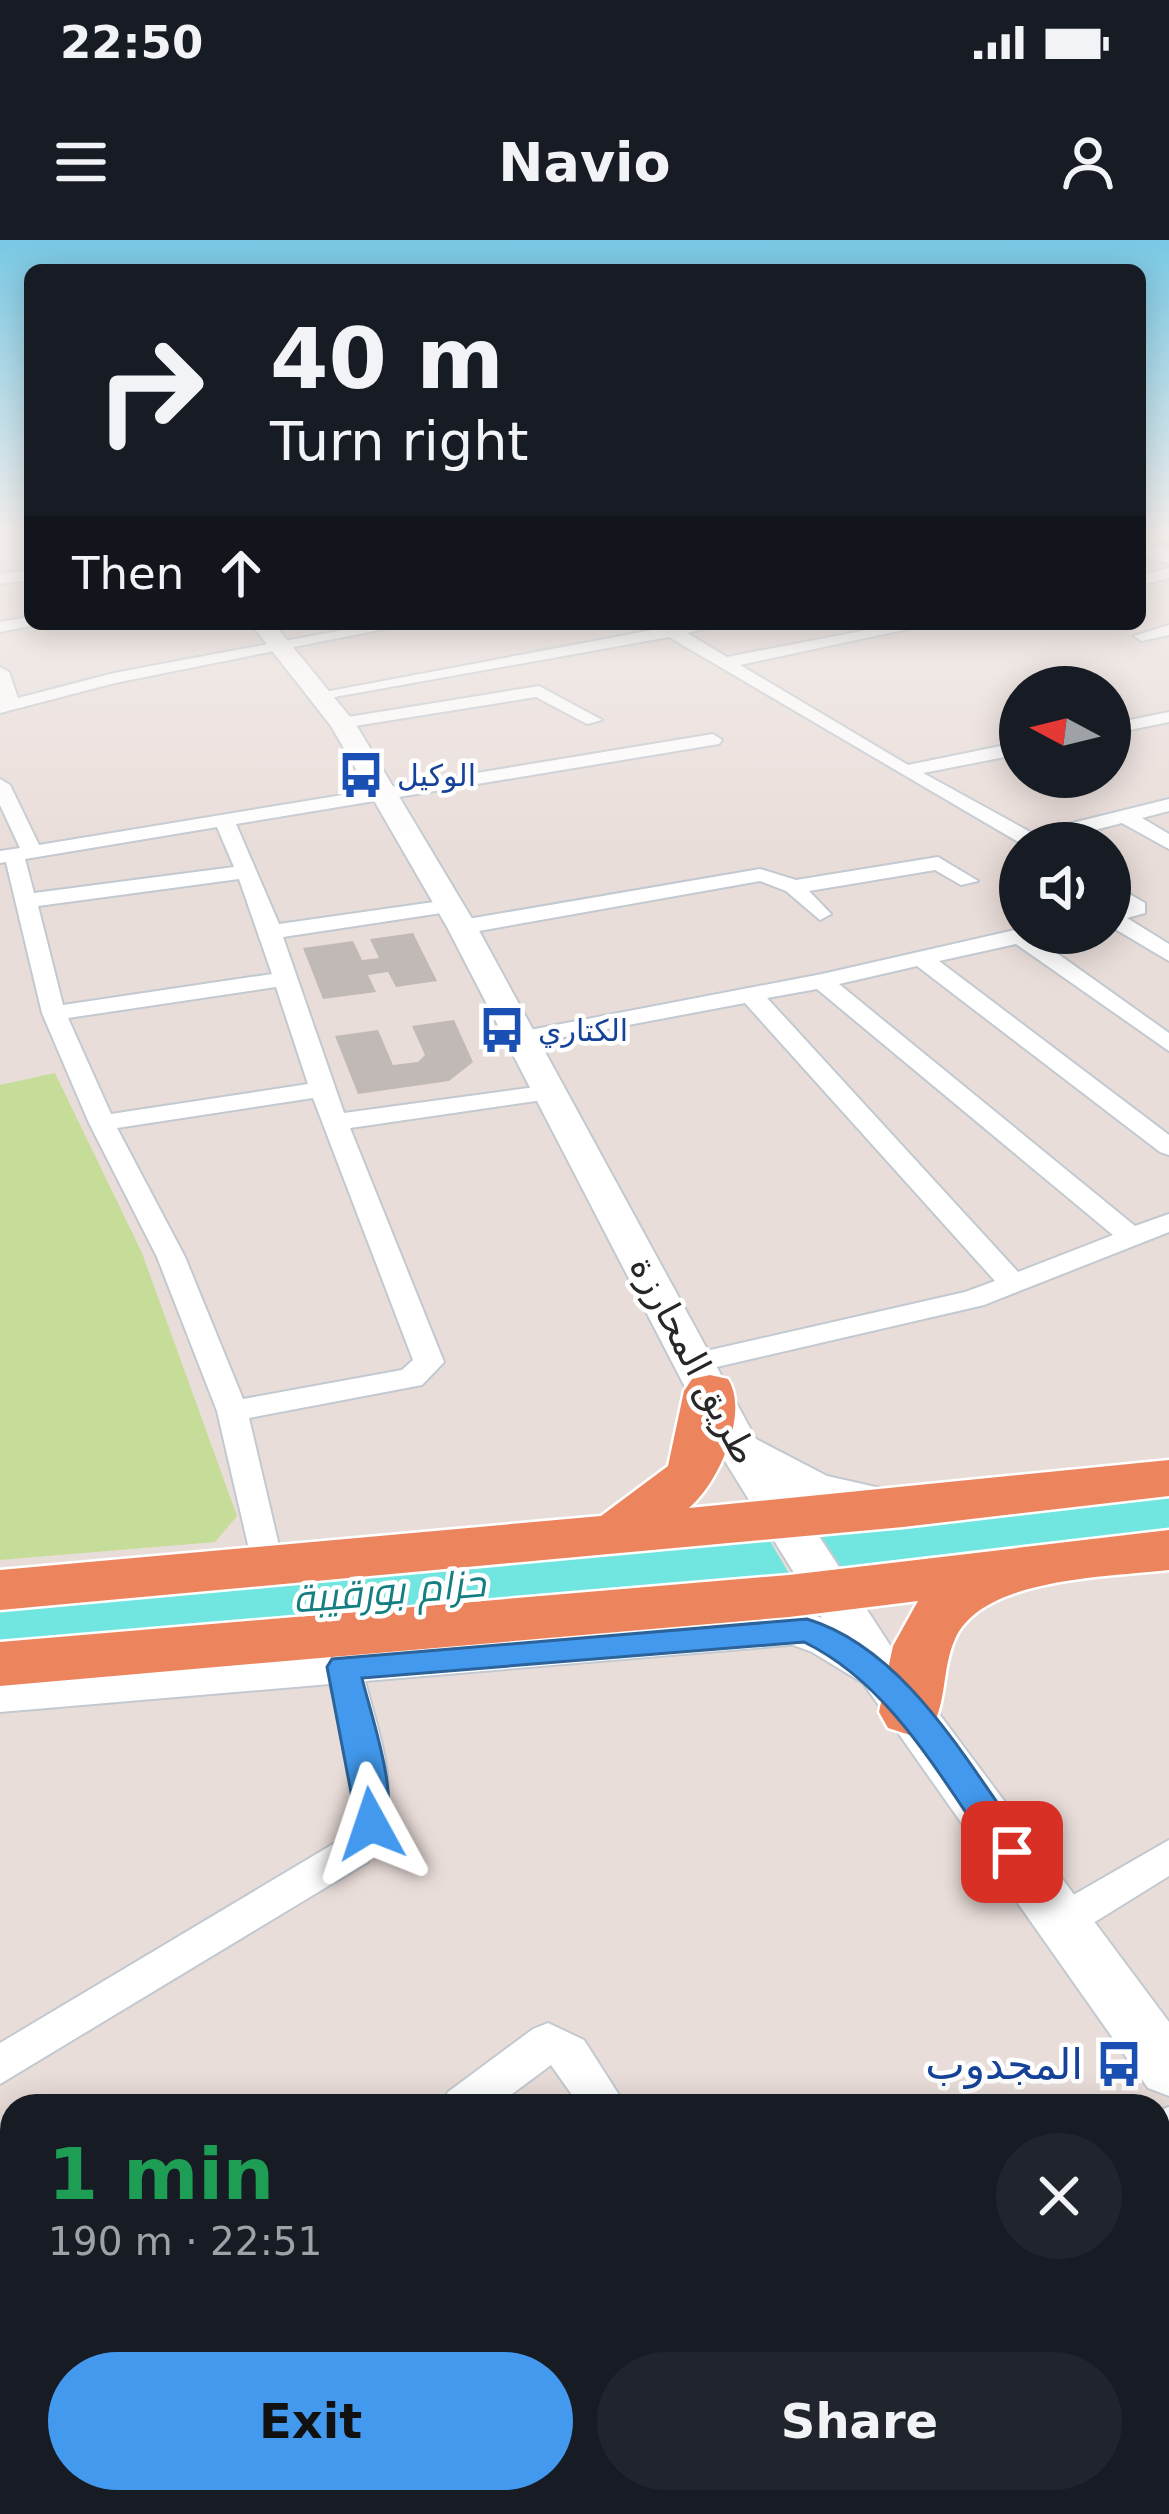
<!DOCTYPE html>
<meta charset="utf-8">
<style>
body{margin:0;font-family:"DejaVu Sans",Cairo,sans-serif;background:#20242c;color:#f1f3f6;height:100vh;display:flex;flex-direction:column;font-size:45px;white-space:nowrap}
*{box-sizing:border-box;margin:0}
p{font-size:39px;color:#9ea1a6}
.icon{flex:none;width:66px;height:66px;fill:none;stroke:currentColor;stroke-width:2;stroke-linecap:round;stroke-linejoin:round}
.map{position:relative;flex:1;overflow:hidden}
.side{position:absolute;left:0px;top:1854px;width:1170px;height:420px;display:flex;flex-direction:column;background:#171b24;border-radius:36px 36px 0 0;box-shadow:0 6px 30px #0003}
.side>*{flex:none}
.banner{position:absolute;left:24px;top:24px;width:1122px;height:366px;border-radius:18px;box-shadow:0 6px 30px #0003;background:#171b24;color:#f1f3f6;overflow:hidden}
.needle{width:78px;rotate:277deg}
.fabs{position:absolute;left:999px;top:426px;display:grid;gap:24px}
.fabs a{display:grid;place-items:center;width:132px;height:132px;border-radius:50%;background:#171b24;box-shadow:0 6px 30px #0003;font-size:60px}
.pin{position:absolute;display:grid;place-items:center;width:102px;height:102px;color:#fff;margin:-51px;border-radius:24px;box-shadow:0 6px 18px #0006}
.me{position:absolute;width:132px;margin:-66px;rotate:355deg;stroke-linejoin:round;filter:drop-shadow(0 0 9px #0008)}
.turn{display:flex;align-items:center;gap:42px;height:252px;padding:0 48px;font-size:54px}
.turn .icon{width:156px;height:156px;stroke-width:2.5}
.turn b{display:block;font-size:84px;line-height:102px}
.then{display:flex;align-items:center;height:114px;padding:0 48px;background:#0003;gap:24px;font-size:45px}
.round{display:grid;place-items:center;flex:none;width:126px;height:126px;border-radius:63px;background:#20242c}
.summary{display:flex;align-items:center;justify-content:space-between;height:204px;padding:0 48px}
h1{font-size:72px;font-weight:700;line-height:90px;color:#1e9e55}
.cta{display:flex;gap:24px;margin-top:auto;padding:24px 48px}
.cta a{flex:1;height:138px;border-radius:72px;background:#4299ed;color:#111;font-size:48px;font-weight:700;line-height:138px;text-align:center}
.cta a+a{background:#20242c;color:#f1f3f6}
.status{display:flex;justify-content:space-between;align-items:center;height:84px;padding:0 60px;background:#171b24;direction:ltr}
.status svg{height:33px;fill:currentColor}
header{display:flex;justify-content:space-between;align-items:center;height:156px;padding:0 48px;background:#171b24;font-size:54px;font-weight:700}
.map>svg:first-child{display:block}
.green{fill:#c5dd98}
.water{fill:#71e5df}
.building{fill:#c1b9b5}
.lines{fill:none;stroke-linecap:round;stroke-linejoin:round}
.minor-casing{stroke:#c2c9d0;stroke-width:4}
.tertiary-casing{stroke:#c2c9d0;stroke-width:5}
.secondary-casing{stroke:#c2c9d0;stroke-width:4}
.primary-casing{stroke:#fff;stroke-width:4}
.trunk-casing{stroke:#fff;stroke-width:5}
.minor{fill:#fff;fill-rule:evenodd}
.tertiary{fill:#fff;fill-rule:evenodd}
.secondary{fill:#fff;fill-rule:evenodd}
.primary{fill:#e69c61;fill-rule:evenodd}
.trunk{fill:#ec845e;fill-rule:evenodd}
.route{fill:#4299ed;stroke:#2b639a;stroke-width:3}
.labels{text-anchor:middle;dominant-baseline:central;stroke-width:9;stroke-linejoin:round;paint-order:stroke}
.far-transit-label{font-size:30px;fill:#164399;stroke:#fff;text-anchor:start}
.street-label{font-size:36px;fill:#272727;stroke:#fff}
.water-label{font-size:39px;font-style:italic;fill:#157e81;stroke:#fff}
.near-transit-label{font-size:42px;fill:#164399;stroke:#fff;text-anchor:end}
</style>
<div class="status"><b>22:50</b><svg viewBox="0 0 49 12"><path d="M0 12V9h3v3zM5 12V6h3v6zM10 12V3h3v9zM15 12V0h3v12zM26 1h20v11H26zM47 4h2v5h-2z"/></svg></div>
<header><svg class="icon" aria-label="menu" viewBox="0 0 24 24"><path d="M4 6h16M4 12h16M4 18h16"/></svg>Navio<svg class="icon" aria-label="person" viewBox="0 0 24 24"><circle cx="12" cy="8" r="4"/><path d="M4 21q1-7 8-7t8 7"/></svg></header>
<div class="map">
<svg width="1169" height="2274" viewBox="0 0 1169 2274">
<rect width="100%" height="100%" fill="#e9ddd9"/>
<polygon class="green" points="55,833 142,1013 237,1276 215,1302 0,1320 0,845"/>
<g class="water">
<polygon points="1169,1250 1169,1298 846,1334 821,1296"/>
<polygon points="767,1296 791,1337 0,1412 0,1361"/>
</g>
<g class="building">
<polygon points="413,693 437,741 396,747 388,732 368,735 376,752 323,759 303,708 353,701 362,720 379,718 370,699"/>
<polygon points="454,780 473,822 449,841 358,854 335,796 378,790 393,825 418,822 425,815 412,786"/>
</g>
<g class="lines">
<defs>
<g id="minor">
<polygon points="0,296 17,296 0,301"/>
<polygon points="1169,328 1169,338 1140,345 1140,335"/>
<polygon points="30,330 30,340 0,344 0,334"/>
<polygon points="30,377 30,384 36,385 0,392 0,382"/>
<polygon points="375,384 409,384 115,443 0,473 0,427 9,432 18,458 114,433"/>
<polygon points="662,384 720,384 687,393 727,417 898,384 931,384 740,425 908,525 1020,502 1020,514 923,533 1032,593 1169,559 1169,571 1142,578 1169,594 1169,609 1122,583 1044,603 1020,603 669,397 318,460 309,455 658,389"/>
<polygon points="1169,385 1169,395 1142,401 1134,396"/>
<polygon points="539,446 602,480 587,484 536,457 342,488 333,483 342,478"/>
<polygon points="1169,472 1169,482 1110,494 1110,484"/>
<path d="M713,494L722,500L719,504L236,584L279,684L448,660L459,666L448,672L283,697L344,873L550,845L562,852L550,859L350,888L444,1122L422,1145L249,1178L284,1327L279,1335H255L217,1171L157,1017L89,883L42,773L6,622L0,623V611L20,608L0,565V539L10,545L39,605ZM217,587L234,627L34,653L25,619ZM239,639L272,734L63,765L38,666ZM276,747L308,844L111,874L68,778ZM313,858L413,1120L402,1130L243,1159L185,1017L117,888Z"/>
<polygon points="938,617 978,641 961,645 935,630 809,651 831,674 820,680 786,651 760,641 462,694 451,687 462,680 760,629 796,640"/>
<polygon points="1110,643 1145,663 1145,673 1127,678 1169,704 1169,721 1110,686 1110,669 1120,666 1110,659"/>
<path d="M1019,689L1045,693L1037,699L1169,793V811L1016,704L939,721L1169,895V915L1160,912L917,726L839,744L1135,986L1169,974V992L984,1065L695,1132L684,1130L680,1123L684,1116L965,1052L995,1041L745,763L522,805L510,798L514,793L822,734ZM817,749L1113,995L1018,1032L767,758Z"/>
<path d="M801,1378L813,1382L818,1391L813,1400L801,1404L365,1441C383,1510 404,1555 368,1622L0,1844V1803L340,1600C367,1553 343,1492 330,1444L0,1472V1446Z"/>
<polygon points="1169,1600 1169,1636 1077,1693 1063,1698 1049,1693 1043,1681 1049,1669"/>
<polygon points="548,1783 584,1800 626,1866 580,1866 551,1825 496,1866 441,1866 448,1852 533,1789"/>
<polygon points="1169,1867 1169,1909 1158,1913 1158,1871"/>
</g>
<polygon id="tertiary" points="1140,302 1169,311 1169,324 1140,314"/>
<polygon id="secondary" points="251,384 274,384 355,483 477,687 756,1199 827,1236 907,1254 914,1265 907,1276 891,1280 792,1255 905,1428 1169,1782 1169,1856 1148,1848 863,1443 812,1412 707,1373 700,1361 707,1349 724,1344 822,1378 715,1205 447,687 331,486"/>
<polygon id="primary" points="1140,296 1169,296 1169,308"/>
<g id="trunk">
<path d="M710,1135L728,1139C750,1173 718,1244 689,1268L1169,1220V1256L903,1287L0,1370V1330L601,1276L668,1226L684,1151L692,1139Z"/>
<path d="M1169,1290V1330C1111,1337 982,1337 955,1399C942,1428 947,1460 932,1488L910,1495L888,1488L879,1472L893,1406L918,1361L789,1377L0,1446V1402L789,1335Z"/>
</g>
</defs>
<use href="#minor" class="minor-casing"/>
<use href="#tertiary" class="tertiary-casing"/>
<use href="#secondary" class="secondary-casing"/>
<use href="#primary" class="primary-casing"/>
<use href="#trunk" class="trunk-casing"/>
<use href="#minor" class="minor"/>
<use href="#tertiary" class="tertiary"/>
<use href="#secondary" class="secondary"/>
<use href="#primary" class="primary"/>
<use href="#trunk" class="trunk"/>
</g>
<linearGradient id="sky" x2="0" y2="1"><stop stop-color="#78c8e4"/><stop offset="0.48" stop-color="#f5f0ee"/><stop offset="1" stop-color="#f5f0ee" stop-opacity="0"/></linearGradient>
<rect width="1169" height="614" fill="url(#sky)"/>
<path class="route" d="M807,1379C906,1409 966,1522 1025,1602L1030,1612L1025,1622L1012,1626L1000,1622C943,1543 893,1445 804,1402L362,1438C371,1476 401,1559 383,1594L371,1598L359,1594L327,1427L332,1419Z"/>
<defs>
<symbol id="bus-bare" viewBox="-9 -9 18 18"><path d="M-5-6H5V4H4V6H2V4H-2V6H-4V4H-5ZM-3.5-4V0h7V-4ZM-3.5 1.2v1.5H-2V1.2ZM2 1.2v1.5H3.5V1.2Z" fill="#1a4fb4" stroke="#fff" stroke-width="2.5" paint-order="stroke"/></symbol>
</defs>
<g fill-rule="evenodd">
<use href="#bus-bare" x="328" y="502" width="66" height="66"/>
<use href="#bus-bare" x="469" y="757" width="66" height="66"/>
<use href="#bus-bare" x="1086" y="1791" width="66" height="66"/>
</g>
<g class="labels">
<g class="far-transit-label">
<text x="397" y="535">الوكيل</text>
<text x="538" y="790">الكتاري</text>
</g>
<g class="street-label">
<text transform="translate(694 1120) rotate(62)">طريق المحارزة</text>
</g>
<g class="water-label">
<text transform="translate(389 1351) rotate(-5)">حزام بورقيبة</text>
</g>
<g class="near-transit-label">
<text x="1083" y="1824">المجدوب</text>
</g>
</g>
</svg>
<div class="fabs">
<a><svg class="needle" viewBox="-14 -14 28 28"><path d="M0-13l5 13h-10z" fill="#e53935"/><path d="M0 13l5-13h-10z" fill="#9ea1a6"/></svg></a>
<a><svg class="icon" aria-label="sound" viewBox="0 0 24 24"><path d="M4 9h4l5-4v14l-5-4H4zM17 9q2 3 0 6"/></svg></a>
</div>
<div class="pin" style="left:1012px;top:1612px;background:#d93025"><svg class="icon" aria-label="arrive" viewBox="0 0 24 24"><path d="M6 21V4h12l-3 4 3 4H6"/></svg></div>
<svg class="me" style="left:371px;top:1584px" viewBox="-20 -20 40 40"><path d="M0-17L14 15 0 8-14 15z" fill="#4299ed" stroke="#fff" stroke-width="4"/></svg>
<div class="banner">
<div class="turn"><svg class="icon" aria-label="right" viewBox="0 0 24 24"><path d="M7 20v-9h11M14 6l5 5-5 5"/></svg><div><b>40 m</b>Turn right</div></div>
<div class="then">Then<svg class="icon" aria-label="ahead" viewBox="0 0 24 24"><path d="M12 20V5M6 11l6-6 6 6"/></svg></div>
</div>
<section class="side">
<div class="summary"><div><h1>1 min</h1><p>190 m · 22:51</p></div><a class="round"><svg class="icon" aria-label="close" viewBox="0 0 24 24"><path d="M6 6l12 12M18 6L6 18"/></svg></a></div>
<div class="cta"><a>Exit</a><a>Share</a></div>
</section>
</div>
